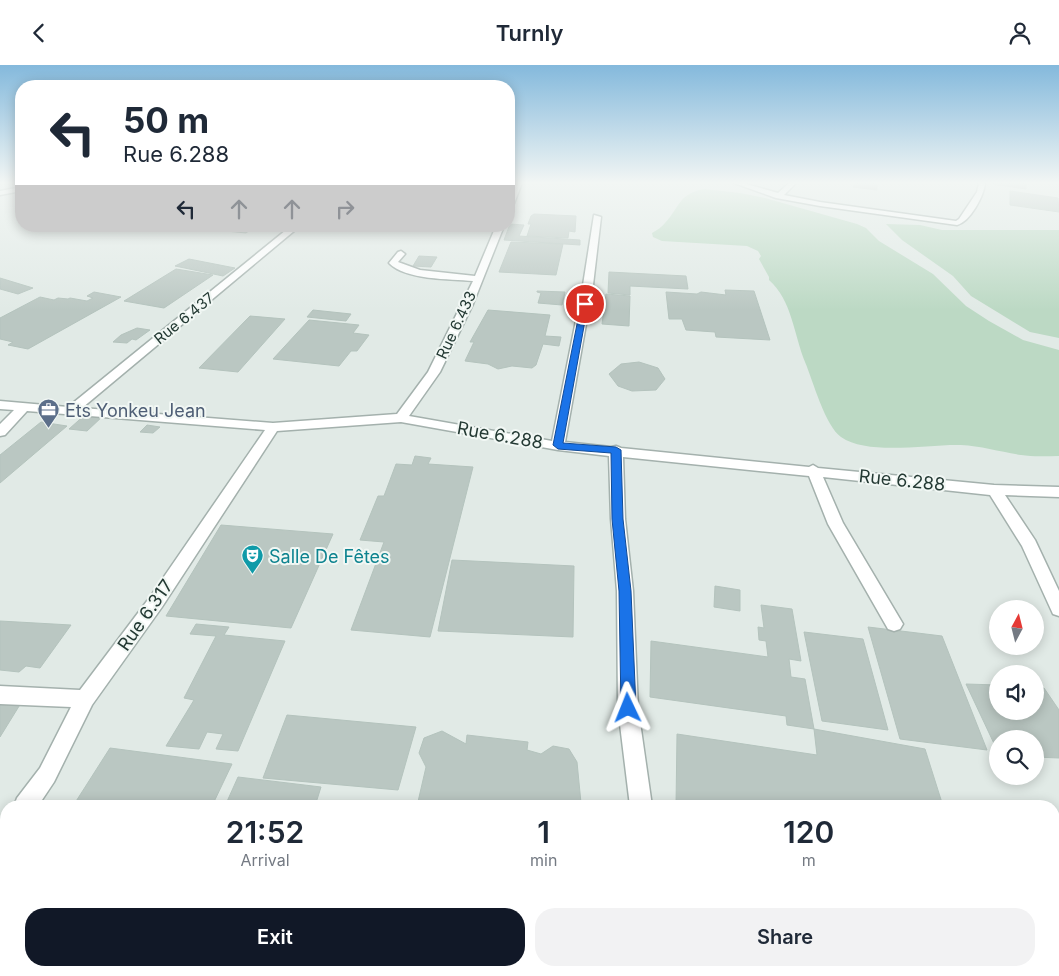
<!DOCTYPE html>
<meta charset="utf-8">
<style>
body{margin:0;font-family:Inter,sans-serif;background:#f2f2f3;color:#1f2937;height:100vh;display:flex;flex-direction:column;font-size:19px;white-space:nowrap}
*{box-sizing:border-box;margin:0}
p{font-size:16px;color:#747a83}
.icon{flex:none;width:28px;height:28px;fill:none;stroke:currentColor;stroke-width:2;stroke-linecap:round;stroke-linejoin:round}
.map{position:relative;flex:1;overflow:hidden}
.drawer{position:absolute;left:0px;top:735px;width:1060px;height:176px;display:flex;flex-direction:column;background:#fff;border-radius:20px 20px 0 0;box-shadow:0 2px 12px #0003}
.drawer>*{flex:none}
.guide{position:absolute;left:15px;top:15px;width:500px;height:152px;border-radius:20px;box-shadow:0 2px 12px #0003;background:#fff;color:#1f2937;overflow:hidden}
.needle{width:32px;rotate:7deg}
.fabs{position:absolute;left:989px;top:535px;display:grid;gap:10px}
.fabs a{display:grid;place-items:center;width:55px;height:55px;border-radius:50%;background:#fff;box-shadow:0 2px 12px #0003;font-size:25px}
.pin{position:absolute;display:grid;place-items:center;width:42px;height:42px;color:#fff;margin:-21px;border:2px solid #fff;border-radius:50%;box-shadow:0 1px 5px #0007}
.me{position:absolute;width:55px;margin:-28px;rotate:358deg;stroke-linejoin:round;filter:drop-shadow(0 0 4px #0008)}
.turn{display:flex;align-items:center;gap:18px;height:105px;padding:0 25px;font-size:22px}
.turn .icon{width:65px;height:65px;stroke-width:2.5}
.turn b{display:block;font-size:35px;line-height:42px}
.lanes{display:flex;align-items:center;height:48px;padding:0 25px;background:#0003;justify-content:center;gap:25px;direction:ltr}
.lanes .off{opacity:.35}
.eta{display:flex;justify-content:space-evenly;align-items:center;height:85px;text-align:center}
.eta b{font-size:30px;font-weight:600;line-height:35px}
.cta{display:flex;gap:10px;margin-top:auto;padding:10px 25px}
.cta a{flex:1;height:58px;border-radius:20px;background:#111827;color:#fff;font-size:20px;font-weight:600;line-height:58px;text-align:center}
.cta a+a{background:#f2f2f3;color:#1f2937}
header{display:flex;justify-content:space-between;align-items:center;height:65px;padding:0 25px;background:#fff;font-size:22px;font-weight:600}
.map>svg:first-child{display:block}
.green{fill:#bcd9c4}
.building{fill:#bac7c2;stroke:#b4c3bd}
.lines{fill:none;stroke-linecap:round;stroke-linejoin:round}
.minor-casing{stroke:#a4b1ad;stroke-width:3}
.minor{fill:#fff;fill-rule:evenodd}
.route{fill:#1a73e8;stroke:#114b97}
.labels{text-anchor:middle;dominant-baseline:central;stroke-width:4;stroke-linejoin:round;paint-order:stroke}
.far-street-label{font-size:15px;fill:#233933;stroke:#f1f7f4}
.service-label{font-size:18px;fill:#4e5e75;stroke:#f1f7f4;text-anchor:start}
.street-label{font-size:18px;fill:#233933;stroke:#f1f7f4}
.culture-label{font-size:18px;fill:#0d838f;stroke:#f1f7f4;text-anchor:start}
</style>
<header><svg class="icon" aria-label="back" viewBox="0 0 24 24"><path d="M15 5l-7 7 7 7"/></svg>Turnly<svg class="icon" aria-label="person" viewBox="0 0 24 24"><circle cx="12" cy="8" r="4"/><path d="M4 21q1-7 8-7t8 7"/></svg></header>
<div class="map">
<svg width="1059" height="911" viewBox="0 0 1059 911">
<rect width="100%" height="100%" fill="#e1eae6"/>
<g class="green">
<path d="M704,124L740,128L765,133L857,159L866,163L879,176L933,209L966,241L989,256L1023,275L1059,285V391C1047,391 1033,392 1021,390C1001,387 981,381 961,380C928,379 868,391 841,372C825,361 813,316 805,297C794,270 792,235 769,215V212L759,194L761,191L758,186L747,181L662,176L653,172L652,168C657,165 662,162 665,158C680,142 678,129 704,124Z"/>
<polygon points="886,159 920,160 942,165 1059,165 1059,273 1030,267 971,231 953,211 902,175"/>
</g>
<g class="building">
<polygon points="854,118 877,118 877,125 853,122"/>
<polygon points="993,118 1026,118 1026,124 993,119"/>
<polygon points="1010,126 1058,133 1059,147 1010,140"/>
<polygon points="534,149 576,151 575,167 569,166 568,173 527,171 531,159 528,159 531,151"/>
<polygon points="510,159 524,160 519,171 580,175 580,180 504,175"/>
<polygon points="233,161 238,161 253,163 246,168 226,166"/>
<polygon points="361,161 391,161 387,166"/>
<polygon points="511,177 563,179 556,210 499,207"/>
<polygon points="419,191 437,192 431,202 413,201"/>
<polygon points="189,194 235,203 223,211 175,201"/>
<polygon points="176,204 213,210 164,243 124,236"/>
<polygon points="609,207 686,211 688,224 630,221 630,230 608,228"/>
<polygon points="0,213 33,223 18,229 0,224"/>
<polygon points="725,225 754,226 770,275 716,272 715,267 686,265 682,254 669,254 666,227 697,229 701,227 726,230"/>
<polygon points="537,226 565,227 562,240 538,238 541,228 537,227"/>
<polygon points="94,227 121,232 28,284 8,280 13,277 0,274 0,253 40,232 54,235 58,233 68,234 70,233 87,236 93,233 87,231"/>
<polygon points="606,229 630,231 629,261 602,259"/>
<polygon points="313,245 351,249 346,256 307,252"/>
<polygon points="488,245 550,250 545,271 561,272 559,281 543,279 536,300 532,303 512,301 498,304 488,299 465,296 474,277 470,277"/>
<polygon points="250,251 285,254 238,307 199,303"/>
<polygon points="309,255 359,260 353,268 369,270 357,286 351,286 339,301 273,294"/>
<polygon points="137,263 150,265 136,275 132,274 127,278 113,277 121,270"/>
<polygon points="639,297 658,303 665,314 656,325 632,326 618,321 609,309 621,299"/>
<polygon points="87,348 104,350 87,366 69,364"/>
<polygon points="41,357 67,361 0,418 0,390"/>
<polygon points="147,360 160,362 153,368 140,367"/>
<polygon points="415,391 431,393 428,399 473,402 430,572 351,565 384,477 360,475 378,431 384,431 396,399 412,400"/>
<polygon points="221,460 333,469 291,563 166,551"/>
<polygon points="452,495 574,501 573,572 438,566"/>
<polygon points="715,521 740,525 740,546 714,542"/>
<polygon points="761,540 792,544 801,596 789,594 791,612 805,614 814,664 787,660 786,651 650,632 651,576 768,592 766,576 759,575 758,562 764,563"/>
<polygon points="0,556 71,560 40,603 26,601 19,607 0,605"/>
<polygon points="196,559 229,562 224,570 285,576 238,686 216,684 223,669 207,667 199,684 166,681 194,635 184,633 216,571 190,569"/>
<polygon points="868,562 942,571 987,685 900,674"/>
<polygon points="804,567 863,574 888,665 822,656"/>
<polygon points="966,619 998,620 998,646 1035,646 1035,622 1044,623 1059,645 1059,693 1035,692 1035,674 998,674 998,687"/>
<polygon points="0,638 21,638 0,672"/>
<polygon points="287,650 416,662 398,725 263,713"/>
<polygon points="814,664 925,684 943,741 676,741 677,669 817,690"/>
<polygon points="442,666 466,679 467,670 528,677 527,685 541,689 553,681 569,684 577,697 581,738 597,741 417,741 426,702 419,688 424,673"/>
<polygon points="110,683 232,699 212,741 73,741"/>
<polygon points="238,712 321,722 315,741 225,741"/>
<polygon points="0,899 6,900 6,905 30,905 59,911 0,911"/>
<polygon points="80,905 93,905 120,911 76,911"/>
</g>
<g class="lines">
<defs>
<g id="minor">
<polygon points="516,118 522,118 513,141 509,143 509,133"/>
<path d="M734,118H743L778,128L789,118H796L784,130L820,137L956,156L959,154L977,127L979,118H985C984,131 970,157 957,160L820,141L776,133Z"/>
<polygon points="21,122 21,126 0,130 0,126"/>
<path d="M594,150L601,152L593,220L565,377L611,382L616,381L621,383L809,402L813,400L818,403L994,420L1059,422V432L1005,430L1035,475L1059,526V551L1053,549L1022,481L990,430L823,412L843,458L903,559L900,564L894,566L888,564L828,459L809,411L623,392L625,454L633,526L638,643L652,741H630L618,643L617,526L611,454L609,391L558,385L401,357L277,366L162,542L92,640L54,717L38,741H14L17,733L40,703L71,642L0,639V621L80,625L150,532L265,365L27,346L5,370L0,371V359L14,345L0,344V336L68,342L291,161H300L82,343L273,358L397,349L428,307L473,216C450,214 405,215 389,198L398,187L401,186L405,189L398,197L420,205L475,211L496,161H504L473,239L440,307L409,351L552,376L583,220Z"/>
<polygon points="6,756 6,785 0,787 0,758"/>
<polygon points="0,827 6,828 6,852 0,851"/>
<polygon points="409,905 471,905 474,911 412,911"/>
<polygon points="643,905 669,905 670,911 644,911"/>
<polygon points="813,905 872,905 875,911 816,911"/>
</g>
</defs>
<use href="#minor" class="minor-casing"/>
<use href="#minor" class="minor"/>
</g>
<linearGradient id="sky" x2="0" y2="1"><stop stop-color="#84b9dc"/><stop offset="0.48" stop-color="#f2f6f4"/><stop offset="1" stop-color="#f2f6f4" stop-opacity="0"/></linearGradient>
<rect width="1059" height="245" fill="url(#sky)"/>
<polygon class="route" points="585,236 588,239 563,378 616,382 621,385 623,454 631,526 636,643 634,648 628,650 623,648 621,643 619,526 612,454 611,388 558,384 553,380 581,239"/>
<defs>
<symbol id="office-pin" viewBox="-11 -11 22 30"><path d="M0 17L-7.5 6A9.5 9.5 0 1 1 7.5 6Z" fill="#5c6f8a" stroke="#f1f7f4"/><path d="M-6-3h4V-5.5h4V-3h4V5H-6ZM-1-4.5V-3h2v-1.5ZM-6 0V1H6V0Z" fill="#fff"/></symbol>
<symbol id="theatre-pin" viewBox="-11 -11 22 30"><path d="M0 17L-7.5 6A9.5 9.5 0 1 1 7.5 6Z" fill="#0f9aa8" stroke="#f1f7f4"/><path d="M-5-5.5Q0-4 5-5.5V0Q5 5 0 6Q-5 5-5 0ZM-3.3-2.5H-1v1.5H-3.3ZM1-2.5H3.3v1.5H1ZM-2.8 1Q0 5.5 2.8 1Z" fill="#fff"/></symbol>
</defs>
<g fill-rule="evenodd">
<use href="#office-pin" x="36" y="332" width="25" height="34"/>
<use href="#theatre-pin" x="240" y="478" width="25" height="34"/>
</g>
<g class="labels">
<g class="far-street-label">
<text transform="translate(184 253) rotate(-39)">Rue 6.437</text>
<text transform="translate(456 260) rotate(-65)">Rue 6.433</text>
</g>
<g class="service-label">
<text x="65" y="345">Ets Yonkeu Jean</text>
</g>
<g class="street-label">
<text transform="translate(500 370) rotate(10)">Rue 6.288</text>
<text transform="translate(902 415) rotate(6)">Rue 6.288</text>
<text transform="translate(145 550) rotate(-55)">Rue 6.317</text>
</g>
<g class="culture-label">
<text x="269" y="491">Salle De Fêtes</text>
</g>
</g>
</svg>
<div class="fabs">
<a><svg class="needle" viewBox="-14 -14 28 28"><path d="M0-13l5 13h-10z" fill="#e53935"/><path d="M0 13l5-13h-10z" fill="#747a83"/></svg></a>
<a><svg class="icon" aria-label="sound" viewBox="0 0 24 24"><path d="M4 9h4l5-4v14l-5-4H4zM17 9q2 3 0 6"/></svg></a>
<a><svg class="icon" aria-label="search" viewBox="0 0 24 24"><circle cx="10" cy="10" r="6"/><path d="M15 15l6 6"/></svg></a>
</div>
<div class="pin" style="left:585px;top:239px;background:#d93025"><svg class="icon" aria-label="arrive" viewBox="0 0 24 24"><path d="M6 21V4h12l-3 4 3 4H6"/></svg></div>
<svg class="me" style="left:628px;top:643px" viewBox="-20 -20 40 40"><path d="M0-17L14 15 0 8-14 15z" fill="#1a73e8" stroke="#fff" stroke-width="4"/></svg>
<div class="guide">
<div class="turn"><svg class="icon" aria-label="left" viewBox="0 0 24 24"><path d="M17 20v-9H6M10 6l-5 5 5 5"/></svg><div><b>50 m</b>Rue 6.288</div></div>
<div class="lanes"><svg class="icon" aria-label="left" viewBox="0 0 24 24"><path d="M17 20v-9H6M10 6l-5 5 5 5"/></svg><svg class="icon off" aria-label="ahead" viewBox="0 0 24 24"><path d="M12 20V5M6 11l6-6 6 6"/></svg><svg class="icon off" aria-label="ahead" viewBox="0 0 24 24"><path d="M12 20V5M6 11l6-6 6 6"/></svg><svg class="icon off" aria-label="right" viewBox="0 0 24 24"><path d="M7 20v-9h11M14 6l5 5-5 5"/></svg></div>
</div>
<section class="drawer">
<div class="eta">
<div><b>21:52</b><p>Arrival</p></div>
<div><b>1</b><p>min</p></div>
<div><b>120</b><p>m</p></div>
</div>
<div class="cta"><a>Exit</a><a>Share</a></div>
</section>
</div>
